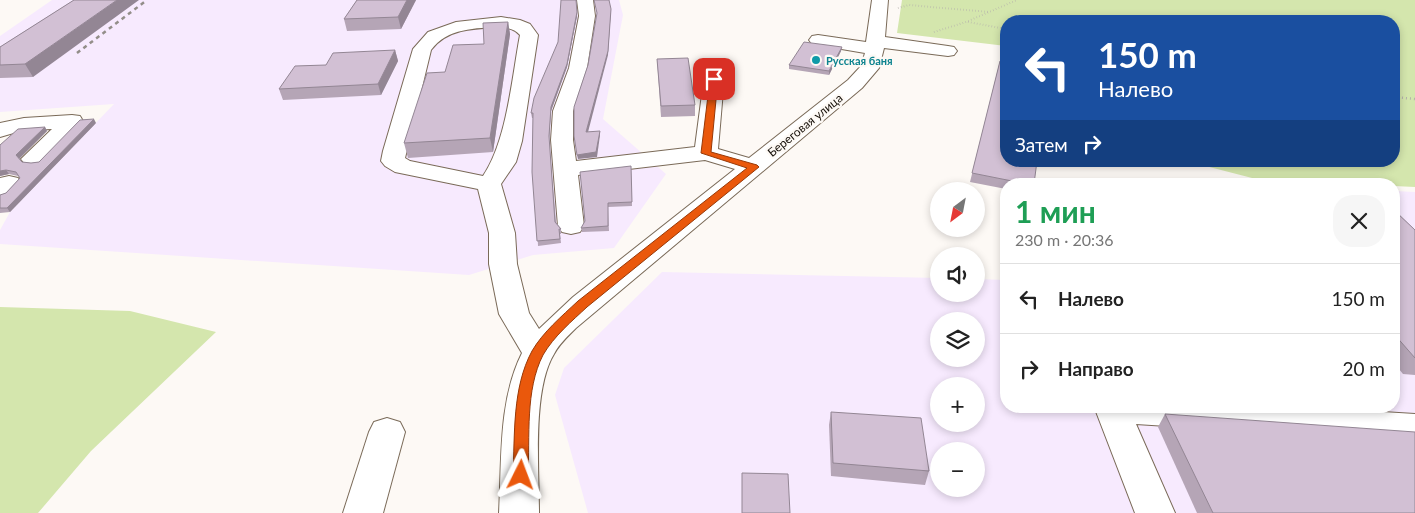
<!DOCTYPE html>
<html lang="ru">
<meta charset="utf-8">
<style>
body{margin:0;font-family:Lato,sans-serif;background:#f6f6f6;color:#222;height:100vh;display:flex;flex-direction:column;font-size:19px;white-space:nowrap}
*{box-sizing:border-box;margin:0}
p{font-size:16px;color:#767676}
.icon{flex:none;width:28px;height:28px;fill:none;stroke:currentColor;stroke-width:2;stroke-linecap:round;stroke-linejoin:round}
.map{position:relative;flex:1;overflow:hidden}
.drawer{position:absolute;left:1000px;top:178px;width:400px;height:235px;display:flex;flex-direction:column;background:#fff;border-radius:20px;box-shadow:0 2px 8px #0003}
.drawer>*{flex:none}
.hud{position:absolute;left:1000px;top:15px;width:400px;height:152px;border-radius:20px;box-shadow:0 2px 8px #0003;background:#1a4fa0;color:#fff;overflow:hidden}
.needle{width:32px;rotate:212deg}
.buttons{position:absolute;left:930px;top:182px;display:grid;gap:10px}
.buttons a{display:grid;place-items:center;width:55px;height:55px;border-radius:50%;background:#fff;box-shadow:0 2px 8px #0003;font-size:25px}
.pin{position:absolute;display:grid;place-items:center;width:42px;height:42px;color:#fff;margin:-21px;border-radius:10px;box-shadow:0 2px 8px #0006}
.me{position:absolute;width:55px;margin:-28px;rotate:3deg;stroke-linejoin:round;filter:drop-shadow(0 0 4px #0008)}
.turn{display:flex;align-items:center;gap:18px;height:105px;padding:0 15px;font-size:22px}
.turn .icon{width:65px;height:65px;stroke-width:2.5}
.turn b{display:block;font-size:35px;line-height:42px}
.then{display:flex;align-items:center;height:48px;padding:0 15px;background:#0003;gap:10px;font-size:19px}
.round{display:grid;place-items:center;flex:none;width:52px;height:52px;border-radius:20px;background:#f6f6f6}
.headline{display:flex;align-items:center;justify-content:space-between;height:85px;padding:0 15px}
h1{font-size:30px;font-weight:700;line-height:38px;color:#1e9e55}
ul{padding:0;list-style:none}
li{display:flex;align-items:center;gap:15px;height:70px;padding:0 15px;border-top:1px solid #e0e0e0}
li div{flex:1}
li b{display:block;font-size:19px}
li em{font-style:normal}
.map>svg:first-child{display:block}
.industrial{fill:#f7eafe;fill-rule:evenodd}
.green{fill:#d4e6ad}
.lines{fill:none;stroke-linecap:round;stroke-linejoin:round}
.minor-casing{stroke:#7a6a58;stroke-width:2}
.path-far1{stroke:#b4b0ab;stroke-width:2;stroke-dasharray:0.5 2.5;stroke-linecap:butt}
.path{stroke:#b4b0ab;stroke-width:2.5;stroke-dasharray:1 3;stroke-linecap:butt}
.minor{fill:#fff;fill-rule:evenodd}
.rail{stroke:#938e89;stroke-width:2.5;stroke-dasharray:4 4;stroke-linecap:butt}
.wall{fill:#b5a5b6}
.shaded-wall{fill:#938694}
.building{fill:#d2c0d4;stroke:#938694}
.route{fill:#ea580c;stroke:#983908}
.culture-dot{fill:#0f9aa8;stroke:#fdf9f5;stroke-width:2}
.labels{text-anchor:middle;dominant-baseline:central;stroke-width:4.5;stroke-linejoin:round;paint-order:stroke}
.far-culture-label{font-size:11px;font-weight:bold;fill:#0d838f;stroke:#fdf9f5;text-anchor:start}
.street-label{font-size:12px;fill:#150f08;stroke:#fdf9f5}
</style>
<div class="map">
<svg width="1415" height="513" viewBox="0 0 1415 513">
<rect width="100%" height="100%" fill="#fdf9f5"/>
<g class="industrial">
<polygon points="52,0 619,0 623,15 603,119 666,174 614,248 533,255 469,275 0,244 0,230 10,212 114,104 0,112 0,36"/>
<path d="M1394,191L1415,192V513H588L555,395L564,368L662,272L939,278V294H976V279L1006,280V406H1394ZM939,321H976V359H939ZM939,386H976V424H939ZM939,451H976V489H939Z"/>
</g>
<g class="green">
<polygon points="902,0 1415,0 1415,187 1394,186 1394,184 1350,184 1256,179 1186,161 1394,161 1394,21 1006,21 1006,46 897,33"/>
<polygon points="0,307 130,311 216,332 91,451 38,513 0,513"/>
</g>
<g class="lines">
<defs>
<g id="minor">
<path d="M577,0H593L595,16L587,68L573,111V140L576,161L695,147L704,79L707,75L714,73L721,75L724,79L718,149L749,158L848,80L861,66L865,53L818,45L812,44L809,40L812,36L818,35L866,42L872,0H888L885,37L948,46L954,47L957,51L954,55L948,56L884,48L879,68L862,88L576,328C568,336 559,344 554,354C532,390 539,470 539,513H499C502,460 498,401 522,353L499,314L489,264V233L478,189L395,172L385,166L381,161L383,151L413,49L428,32L456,22L501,17L520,20L530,24L538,35L522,141L516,162L501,184L515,233L517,264L529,313L539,329L573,297L735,169L705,160L578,175L584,226L580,232L571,234L562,232L558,226L551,140L553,111L569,68L579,16ZM501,27C508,28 515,29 520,35C512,77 507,141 483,176L410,161L405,158L431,50C447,28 476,28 501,27Z"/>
<polygon points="72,115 80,116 83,121 41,164 33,166 25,164 21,159 52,129 24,130 0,137 0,123 24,118"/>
<polygon points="9,176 18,178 21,183 9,196 0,198 0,178"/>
<polygon points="1096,406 1286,406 1415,414 1415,442 1136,424 1175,513 1135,513 1095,409"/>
<polygon points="387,418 400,422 405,432 383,513 343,513 369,432 374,422"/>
</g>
</defs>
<use href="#minor" class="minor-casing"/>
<g class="path-far1">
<polyline points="898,8 909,5 989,12"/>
<polyline points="968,22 1006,29"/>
<polyline points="934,32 966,22 1017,0"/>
</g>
<polyline class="path" points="1394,97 1415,99"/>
<use href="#minor" class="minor"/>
<polyline class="rail" points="77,53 147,0"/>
</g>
<g class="wall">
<polygon points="74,0 33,77 0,78 0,47"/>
<polygon points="357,0 416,0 401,29 347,31 344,19"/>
<polygon points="576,0 577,16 567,67 551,111 549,140 556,222 561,229 561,234 560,234 561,243 538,246 533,118 532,118 531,113"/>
<polygon points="508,22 510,34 493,152 408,158 404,143 445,72 484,44"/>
<polygon points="842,47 841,51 829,75 789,69 789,65"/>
<polygon points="395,50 398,61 381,95 283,100 279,89 326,65"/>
<polygon points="657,59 695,105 695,116 661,117"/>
<polygon points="1000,61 1034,184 1006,184 1006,189 970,182"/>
<polygon points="96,123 10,212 0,213 0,195 6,193 20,178 18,176 9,174 0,176 0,145 45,127 47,131 19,159 22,162 31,163 39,162"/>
<polygon points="631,166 632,206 608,207 609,231 582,232 581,228"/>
<polygon points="1305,179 1366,184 1302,184"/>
<polygon points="1394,210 1415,230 1415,375 1403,374 1394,363"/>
<polygon points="831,412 929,471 925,485 831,476 829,425"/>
<polygon points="1165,414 1415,513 1197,513 1158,427"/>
</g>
<g class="shaded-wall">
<polygon points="117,0 139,0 33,77 25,64"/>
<polygon points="407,0 416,0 401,29 398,17"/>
<polygon points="611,9 608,55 587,136 586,132"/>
<polygon points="577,12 577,16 567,67 551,111 549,140 549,136 551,107"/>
<polygon points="508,22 510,34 493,152 490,138"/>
<polygon points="842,47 841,51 829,75 829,71"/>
<polygon points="395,50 398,61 381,95 378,84"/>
<polygon points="94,119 96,123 10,212 7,208"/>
<polygon points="45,127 47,131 19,159 16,155"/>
<polygon points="600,131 600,135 597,157 578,159 577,155"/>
<polygon points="6,170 9,174 0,176 0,171"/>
</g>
<g class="building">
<polygon points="74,0 117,0 25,64 0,65 0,47"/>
<polygon points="357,0 407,0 398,17 344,19"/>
<polygon points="561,0 576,0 577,12 567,64 551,107 549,136 555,222 561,229 559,229 560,239 537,241 532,172 533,113 531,113 534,98 558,42"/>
<polygon points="594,0 609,0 611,9 608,51 586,132 600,131 596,152 577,155 574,136 574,107 588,65 597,13"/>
<polygon points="508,22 490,138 404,143 427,73 445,72 453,45 484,44 483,23"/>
<polygon points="804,42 842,47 829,71 789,65"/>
<polygon points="395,50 378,84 279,89 295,66 326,65 333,53"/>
<polygon points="688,58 695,105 661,106 657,59"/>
<polygon points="1000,61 1006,62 1006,161 1037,161 1034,184 1027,184 972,173"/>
<polygon points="94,119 7,208 0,208 0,195 6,193 20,178 16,172 6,170 0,171 0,145 18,129 45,127 16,155 22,162 31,163 39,162 80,120"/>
<polygon points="631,166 632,202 608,203 608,226 581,228 585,221 580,172"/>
<polygon points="1305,179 1365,182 1366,184 1310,184"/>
<polygon points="1394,210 1415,230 1415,358 1394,334"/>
<polygon points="831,412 921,418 929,471 833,463"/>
<polygon points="1165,414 1415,432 1415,513 1213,513"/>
<polygon points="742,473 788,474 790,513 742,513"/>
</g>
<path class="route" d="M714,76L718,79L711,152L757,165L759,167L587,307C572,321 554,336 543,355C525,390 530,437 528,475L526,480L521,482L515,480L513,475C515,435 512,388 532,351C543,332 562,316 578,301L747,168L701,153L710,79Z"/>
<circle class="culture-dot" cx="816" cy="60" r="5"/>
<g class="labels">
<g class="far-culture-label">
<text x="826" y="60">Русская баня</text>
</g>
<g class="street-label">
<text transform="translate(805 125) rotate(-39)">Береговая улица</text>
</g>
</g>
</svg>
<div class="buttons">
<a><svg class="needle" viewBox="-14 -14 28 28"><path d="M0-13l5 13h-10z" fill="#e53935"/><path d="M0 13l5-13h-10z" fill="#767676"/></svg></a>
<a><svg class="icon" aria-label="sound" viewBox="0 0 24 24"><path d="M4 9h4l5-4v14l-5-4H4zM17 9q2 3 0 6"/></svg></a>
<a><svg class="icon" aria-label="layers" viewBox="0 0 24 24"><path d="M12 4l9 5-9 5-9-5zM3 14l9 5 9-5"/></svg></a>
<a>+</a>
<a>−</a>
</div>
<div class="pin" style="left:714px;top:79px;background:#d93025"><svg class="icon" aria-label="arrive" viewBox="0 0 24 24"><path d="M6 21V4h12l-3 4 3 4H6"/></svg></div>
<svg class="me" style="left:521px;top:475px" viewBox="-20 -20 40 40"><path d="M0-17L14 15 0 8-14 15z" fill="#ea580c" stroke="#fff" stroke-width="4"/></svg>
<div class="hud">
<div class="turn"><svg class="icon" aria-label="left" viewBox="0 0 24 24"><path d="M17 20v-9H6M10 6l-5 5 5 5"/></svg><div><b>150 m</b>Налево</div></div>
<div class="then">Затем<svg class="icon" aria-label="right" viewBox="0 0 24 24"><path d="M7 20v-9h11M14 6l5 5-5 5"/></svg></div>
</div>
<section class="drawer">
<div class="headline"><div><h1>1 мин</h1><p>230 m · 20:36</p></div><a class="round"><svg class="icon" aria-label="close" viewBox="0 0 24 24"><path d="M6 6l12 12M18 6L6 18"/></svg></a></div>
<ul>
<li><svg class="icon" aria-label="left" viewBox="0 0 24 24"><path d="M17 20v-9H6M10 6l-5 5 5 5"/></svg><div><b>Налево</b></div><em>150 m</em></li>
<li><svg class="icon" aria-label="right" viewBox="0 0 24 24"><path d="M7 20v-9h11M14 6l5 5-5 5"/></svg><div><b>Направо</b></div><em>20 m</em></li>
</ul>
</section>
</div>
